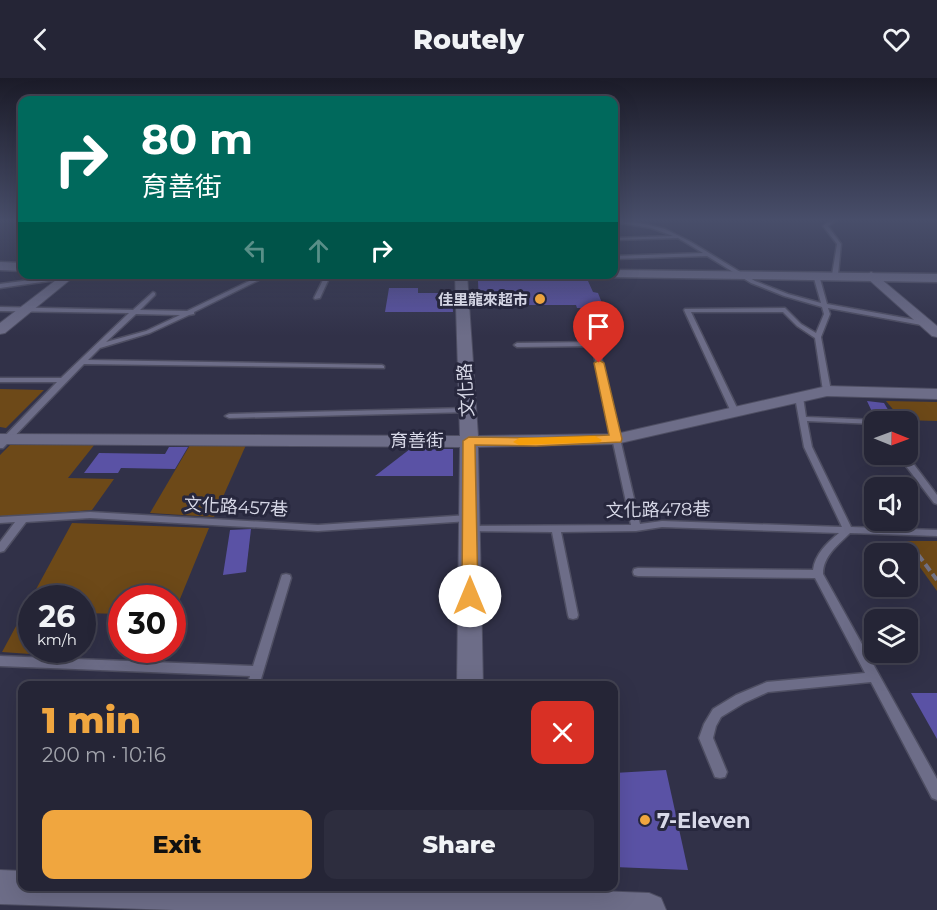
<!DOCTYPE html>
<meta charset="utf-8">
<style>
body{margin:0;font-family:Montserrat,"Noto Sans TC",sans-serif;background:#2d2d3e;color:#f1f3f6;height:100vh;display:flex;flex-direction:column;font-size:22px;white-space:nowrap}
*{box-sizing:border-box;margin:0}
p{font-size:20px;color:#a3a5ad}
.icon{flex:none;width:33px;height:33px;fill:none;stroke:currentColor;stroke-width:2;stroke-linecap:round;stroke-linejoin:round}
.map{position:relative;flex:1;overflow:hidden}
.sheet{position:absolute;left:18px;top:603px;width:600px;height:210px;display:flex;flex-direction:column;background:#252536;border-radius:12px;box-shadow:0 6px 24px #0002,0 0 0 2px #424251}
.sheet>*{flex:none}
.guide{position:absolute;left:18px;top:18px;width:600px;height:183px;border-radius:12px;box-shadow:0 6px 24px #0002,0 0 0 2px #424251;background:#00695c;color:#fff;overflow:hidden}
.needle{width:39px;rotate:91deg}
.buttons{position:absolute;left:864px;top:333px;display:grid;gap:12px}
.buttons a{display:grid;place-items:center;width:54px;height:54px;border-radius:12px;background:#252536;box-shadow:0 6px 24px #0002,0 0 0 2px #424251;font-size:30px}
.speed{position:absolute;left:18px;top:507px;display:flex;gap:12px;font-size:30px;font-weight:700;text-align:center}
.speed>*{display:grid;place-content:center;width:78px;height:78px;border-radius:50%;background:#252536;box-shadow:0 6px 24px #0002,0 0 0 2px #424251;line-height:1}
.speed small{font-size:15px;font-weight:400}
.speed .limit{border:9px solid #d22;background:#fff;color:#111}
.pin{position:absolute;display:grid;place-items:center;width:51px;height:51px;color:#fff;margin:-62px -26px;border-radius:50% 50% 50% 0;rotate:-45deg;box-shadow:0 0 6px #0007}
.pin .icon{rotate:45deg}
.me{position:absolute;width:66px;margin:-33px;rotate:0deg;stroke-linejoin:round;filter:drop-shadow(0 0 4px #0008)}
.turn{display:flex;align-items:center;gap:21px;height:126px;padding:0 24px;font-size:27px}
.turn .icon{width:78px;height:78px;stroke-width:2.5}
.turn b{display:block;font-size:42px;line-height:51px}
.lanes{display:flex;align-items:center;height:57px;padding:0 24px;background:#0003;justify-content:center;gap:30px;direction:ltr}
.lanes .off{opacity:.35}
.round{display:grid;place-items:center;flex:none;width:63px;height:63px;border-radius:12px;background:#2d2d3e}
.headline{display:flex;align-items:center;justify-content:space-between;height:102px;padding:0 24px}
h1{font-size:36px;font-weight:800;line-height:45px;color:#f0a63f}
.cta{display:flex;gap:12px;margin-top:auto;padding:12px 24px}
.cta a{flex:1;height:69px;border-radius:12px;background:#f0a63f;color:#111;font-size:24px;font-weight:800;line-height:69px;text-align:center}
.cta a+a{background:#2d2d3e;color:#f1f3f6}
header{display:flex;justify-content:space-between;align-items:center;height:78px;padding:0 24px;background:#252536;font-size:27px;font-weight:800}
.map>svg:first-child{display:block}
.green{fill:#6d4918}
.building{fill:#5a52a5}
.lines{fill:none;stroke-linecap:round;stroke-linejoin:round}
.service-casing{stroke:#4e4e62;stroke-width:3}
.minor-casing{stroke:#4e4e62;stroke-width:2}
.tertiary-casing{stroke:#4e4e62;stroke-width:3}
.path{stroke:#737387;stroke-width:4;stroke-dasharray:8 4;stroke-linecap:butt}
.service{fill:#6d6d88;fill-rule:evenodd}
.minor{fill:#6d6d88;fill-rule:evenodd}
.tertiary{fill:#6d6d88;fill-rule:evenodd}
.route{fill:#f0a63f;stroke:#9c6c29;stroke-width:1.5}
.slow{fill:#f59e0b}
.poi-dot{fill:#f0a63f;stroke:#27273d;stroke-width:2}
.labels{text-anchor:middle;dominant-baseline:central;stroke-width:6;stroke-linejoin:round;paint-order:stroke}
.far-poi-label{font-size:15px;font-weight:bold;fill:#d8d9e8;stroke:#27273d;text-anchor:end}
.street-label{font-size:18px;fill:#d8d9e8;stroke:#27273d}
.near-poi-label{font-size:21px;font-weight:bold;fill:#d8d9e8;stroke:#27273d;text-anchor:start}
</style>
<header><svg class="icon" aria-label="back" viewBox="0 0 24 24"><path d="M15 5l-7 7 7 7"/></svg>Routely<svg class="icon" aria-label="heart" viewBox="0 0 24 24"><path d="M12 20l-8-8c-3-5 5-10 8-4 3-6 11-1 8 4z"/></svg></header>
<div class="map">
<svg width="937" height="832" viewBox="0 0 937 832">
<rect width="100%" height="100%" fill="#313148"/>
<g class="green">
<polygon points="0,311 44,312 6,350 0,349"/>
<polygon points="886,323 937,324 937,343 902,342"/>
<polygon points="12,365 95,366 68,400 114,401 92,432 0,439 0,377"/>
<polygon points="190,367 246,367 214,439 150,435"/>
<polygon points="72,445 209,450 173,538 172,520 122,520 121,536 83,535 82,520 32,520 32,572 47,572 44,577 2,574"/>
<polygon points="901,463 937,463 937,513"/>
</g>
<g class="building">
<polygon points="478,203 588,203 593,214 598,215 604,230 577,230 576,227 479,227"/>
<polygon points="389,210 418,210 418,215 452,215 453,234 385,234"/>
<polygon points="867,323 884,325 893,340 874,338"/>
<polygon points="169,369 188,369 175,391 121,390 118,395 84,395 99,375 165,376"/>
<polygon points="410,371 453,371 453,398 375,398"/>
<polygon points="251,451 246,494 223,497 230,452"/>
<polygon points="911,615 937,615 937,661"/>
<polygon points="666,692 688,792 614,789 614,695"/>
</g>
<g class="lines">
<defs>
<g id="service">
<polygon points="832,141 838,141 828,148 841,166 838,197 835,199 832,197 837,166 823,148"/>
<polygon points="614,142 645,146 665,151 691,164 755,203 788,216 821,225 813,197 816,195 819,197 827,226 927,244 930,246 927,248 828,230 830,236 821,259 831,313 827,315 823,313 815,260 797,248 783,234 691,234 739,334 738,336 732,336 684,232 685,231 785,230 801,246 816,255 824,236 822,229 784,218 751,205 707,178 614,181 614,178 703,175 678,160 614,162 614,160 673,158 651,150 614,144"/>
<path d="M264,196H271L194,234V236L189,237L150,255L100,270L88,282L382,287L384,288V290L84,286L3,370H0V363L57,304H0V300H61L129,235L0,233V229L133,232L153,214L155,215V217L140,232L187,233ZM136,236L180,237L146,253L106,264Z"/>
<polygon points="326,196 331,196 320,220 315,221 314,220"/>
<polygon points="68,197 71,199 70,200 0,210 0,206"/>
<path d="M595,264L598,266L640,446L662,443L842,449L804,369L795,319L799,317L803,319L806,339L878,342L879,344H874V346L807,343L812,369L851,449L937,452V458L850,455C838,467 823,478 823,496L937,701V722L932,720L871,604L768,614L744,625L721,639L716,648L713,660L727,694L725,699L720,700L715,699L699,660L704,646L713,631L736,617L767,604L865,595L815,500L638,498L634,497L633,494L634,491L638,490L813,492C815,476 827,465 839,455L662,449L636,453L561,454L578,537L577,540L573,541L569,540L568,537L552,454L467,453L465,451L467,449L470,448L631,447L592,268L517,269L514,267L517,265Z"/>
<polygon points="467,330 471,332 470,334 229,340 225,338 229,336"/>
<polygon points="897,376 906,376 937,417 937,426 934,425"/>
<polygon points="90,434 318,447 469,437 474,440 469,443 318,453 90,440 26,444 4,473 0,474 0,464 15,444 0,445 0,439"/>
<polygon points="286,496 290,497 291,500 259,608 247,608 250,598 0,588 0,578 253,588 281,500 282,497"/>
</g>
<g id="minor">
<polygon points="871,194 875,196 937,248 937,259 932,258 867,200 865,198"/>
<polygon points="64,196 77,196 5,255 0,256 0,245"/>
<polygon points="455,196 467,196 478,358 616,356 827,308 937,311 937,321 827,318 616,366 478,369 483,608 457,608 460,369 0,366 0,356 460,358"/>
<polygon points="0,792 22,793 22,808 467,808 649,815 661,820 666,832 174,832 0,826"/>
</g>
<g id="tertiary">
<polygon points="0,184 22,185 22,193 0,192"/>
<polygon points="614,192 937,196 937,204 609,199 607,196 614,196"/>
</g>
</defs>
<use href="#service" class="service-casing"/>
<use href="#minor" class="minor-casing"/>
<use href="#tertiary" class="tertiary-casing"/>
<polyline class="path" points="911,467 937,502"/>
<use href="#service" class="service"/>
<use href="#minor" class="minor"/>
<use href="#tertiary" class="tertiary"/>
</g>
<linearGradient id="sky" x2="0" y2="1"><stop stop-color="#1b1b28"/><stop offset="0.55" stop-color="#484e6a"/><stop offset="1" stop-color="#484e6a" stop-opacity="0"/></linearGradient>
<rect width="937" height="258" fill="url(#sky)"/>
<polygon class="route" points="599,282 604,285 622,361 621,364 536,368 475,367 478,518 476,523 464,523 462,518 463,363 469,359 536,360 609,357 594,285"/>
<polygon class="slow" points="595,358 602,362 600,364 519,367 513,364 519,360"/>
<g class="poi-dot">
<circle cx="540" cy="221" r="6"/>
<circle cx="645" cy="742" r="6"/>
</g>
<g class="labels">
<g class="far-poi-label">
<text x="528" y="221">佳里龍來超市</text>
</g>
<g class="street-label">
<text transform="translate(466 312) rotate(-93)">文化路</text>
<text x="417" y="363">育善街</text>
<text transform="translate(236 429) rotate(3)">文化路457巷</text>
<text transform="translate(658 432) rotate(-1)">文化路478巷</text>
</g>
<g class="near-poi-label">
<text x="657" y="742">7-Eleven</text>
</g>
</g>
</svg>
<div class="buttons">
<a><svg class="needle" viewBox="-14 -14 28 28"><path d="M0-13l5 13h-10z" fill="#e53935"/><path d="M0 13l5-13h-10z" fill="#a3a5ad"/></svg></a>
<a><svg class="icon" aria-label="sound" viewBox="0 0 24 24"><path d="M4 9h4l5-4v14l-5-4H4zM17 9q2 3 0 6"/></svg></a>
<a><svg class="icon" aria-label="search" viewBox="0 0 24 24"><circle cx="10" cy="10" r="6"/><path d="M15 15l6 6"/></svg></a>
<a><svg class="icon" aria-label="layers" viewBox="0 0 24 24"><path d="M12 4l9 5-9 5-9-5zM3 14l9 5 9-5"/></svg></a>
</div>
<div class="speed"><div>26<small>km/h</small></div><div class="limit">30</div></div>
<div class="pin" style="left:599px;top:285px;background:#d93025"><svg class="icon" aria-label="arrive" viewBox="0 0 24 24"><path d="M6 21V4h12l-3 4 3 4H6"/></svg></div>
<svg class="me" style="left:470px;top:518px" viewBox="-20 -20 40 40"><circle r="19" fill="#fff"/><path d="M0-13L10 11 0 6-10 11z" fill="#f0a63f"/></svg>
<div class="guide">
<div class="turn"><svg class="icon" aria-label="right" viewBox="0 0 24 24"><path d="M7 20v-9h11M14 6l5 5-5 5"/></svg><div><b>80 m</b>育善街</div></div>
<div class="lanes"><svg class="icon off" aria-label="left" viewBox="0 0 24 24"><path d="M17 20v-9H6M10 6l-5 5 5 5"/></svg><svg class="icon off" aria-label="ahead" viewBox="0 0 24 24"><path d="M12 20V5M6 11l6-6 6 6"/></svg><svg class="icon" aria-label="right" viewBox="0 0 24 24"><path d="M7 20v-9h11M14 6l5 5-5 5"/></svg></div>
</div>
<section class="sheet">
<div class="headline"><div><h1>1 min</h1><p>200 m · 10:16</p></div><a class="round" style="background:#d93025;color:#fff"><svg class="icon" aria-label="close" viewBox="0 0 24 24"><path d="M6 6l12 12M18 6L6 18"/></svg></a></div>
<div class="cta"><a>Exit</a><a>Share</a></div>
</section>
</div>
